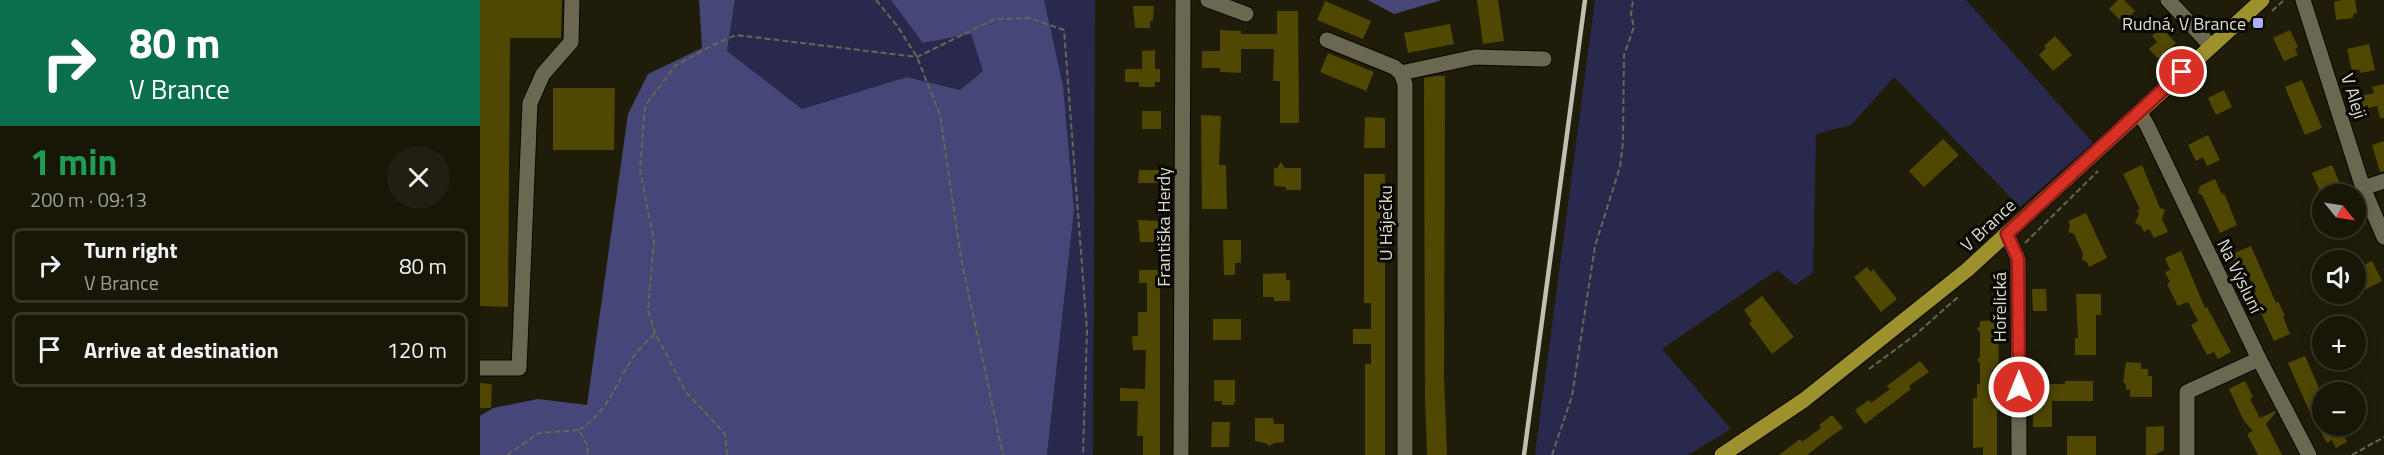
<!DOCTYPE html>
<meta charset="utf-8">
<style>
body{margin:0;font-family:"Titillium Web",sans-serif;background:#201f11;color:#f1f3f6;height:100vh;display:flex;flex-direction:column;font-size:22px;white-space:nowrap}
*{box-sizing:border-box;margin:0}
p{font-size:20px;color:#9e9f9b}
.icon{flex:none;width:33px;height:33px;fill:none;stroke:currentColor;stroke-width:2;stroke-linecap:round;stroke-linejoin:round}
.map{position:relative;flex:1;overflow:hidden}
.drawer{display:flex;flex-direction:column;background:#171607;width:480px}
.drawer>*{flex:none}
.guide{background:#0b6e4f;color:#fff;overflow:hidden}
.needle{width:39px;rotate:120deg}
.controls{position:absolute;left:1832px;top:184px;display:grid;gap:12px}
.controls a{display:grid;place-items:center;width:54px;height:54px;border-radius:50%;background:#171607;box-shadow:0 3px 15px #0003,0 0 0 2px #363528;font-size:30px}
.pin{position:absolute;display:grid;place-items:center;width:51px;height:51px;color:#fff;margin:-26px;border:3px solid #fff;border-radius:50%;box-shadow:0 2px 6px #0007}
.me{position:absolute;width:66px;margin:-33px;rotate:0deg;stroke-linejoin:round;filter:drop-shadow(0 0 4px #0008)}
.turn{display:flex;align-items:center;gap:21px;height:126px;padding:0 30px;font-size:27px}
.turn .icon{width:78px;height:78px;stroke-width:2.5}
.turn b{display:block;font-size:42px;line-height:51px}
.round{display:grid;place-items:center;flex:none;width:63px;height:63px;border-radius:32px;background:#201f11}
.headline{display:flex;align-items:center;justify-content:space-between;height:102px;padding:0 30px}
h1{font-size:36px;font-weight:700;line-height:45px;color:#1e9e55}
ul{padding:0;list-style:none}
li{display:flex;align-items:center;gap:18px;height:75px;margin:0 12px 9px;padding:0 18px;border:3px solid #363528;border-radius:9px}
li div{flex:1}
li b{display:block;font-size:22px}
li em{font-style:normal}
main{display:flex;flex:1;min-height:0}
.map>svg:first-child{display:block}
.green{fill:#29294d}
.forest{fill:#464779}
.building{fill:#504702}
.lines{fill:none;stroke-linecap:round;stroke-linejoin:round}
.minor-casing{stroke:#090700;stroke-width:17}
.major-casing{stroke:#090700;stroke-width:17}
.path{stroke:#676554;stroke-width:2;stroke-dasharray:6 3;stroke-linecap:butt}
.minor{stroke:#6b6852;stroke-width:15}
.major{stroke:#9d912d;stroke-width:15}
.rail{stroke:#c0bfb1;stroke-width:4.5}
.route-casing{stroke:#8d1f18;stroke-width:15}
.route{stroke:#d93025;stroke-width:10}
.poi-dot{fill:#abaffb;stroke:#080702;stroke-width:2}
.labels{text-anchor:middle;dominant-baseline:central;stroke-width:6;stroke-linejoin:round;paint-order:stroke}
.poi-label{font-size:18px;fill:#deddd0;stroke:#080702;text-anchor:end}
.street-label{font-size:18px;fill:#deddd0;stroke:#080702}
</style>
<main>
<section class="drawer">
<div class="guide">
<div class="turn"><svg class="icon" aria-label="right" viewBox="0 0 24 24"><path d="M7 20v-9h11M14 6l5 5-5 5"/></svg><div><b>80 m</b>V Brance</div></div>
</div>
<div class="headline"><div><h1>1 min</h1><p>200 m · 09:13</p></div><a class="round"><svg class="icon" aria-label="close" viewBox="0 0 24 24"><path d="M6 6l12 12M18 6L6 18"/></svg></a></div>
<ul>
<li><svg class="icon" aria-label="right" viewBox="0 0 24 24"><path d="M7 20v-9h11M14 6l5 5-5 5"/></svg><div><b>Turn right</b><p>V Brance</p></div><em>80 m</em></li>
<li><svg class="icon" aria-label="arrive" viewBox="0 0 24 24"><path d="M6 21V4h12l-3 4 3 4H6"/></svg><div><b>Arrive at destination</b></div><em>120 m</em></li>
</ul>
</section>
<div class="map">
<svg width="1904" height="455" viewBox="0 0 1904 455">
<rect width="100%" height="100%" fill="#1f1d09"/>
<g class="green">
<polygon points="255,0 411,0 444,43 491,34 504,71 480,90 427,77 322,109 247,51"/>
<polygon points="564,0 615,0 613,455 567,455 594,210"/>
<polygon points="1115,0 1486,0 1613,143 1540,207 1414,77 1371,125 1336,134 1333,273 1315,285 1297,270 1182,349 1251,429 1208,455 1056,455 1055,454"/>
</g>
<g class="forest">
<polygon points="219,0 255,0 247,51 322,109 427,77 480,90 503,71 491,34 443,43 411,0 564,0 583,86 594,210 567,455 0,455 0,416 13,408 58,399 107,405 148,114 168,74 222,48"/>
<polygon points="888,0 962,0 914,14"/>
</g>
<g class="building">
<polygon points="0,0 82,0 81,38 30,38 28,307 0,306"/>
<polygon points="997,0 1018,0 1024,41 1003,44"/>
<polygon points="1638,0 1644,0 1655,11 1643,23 1629,9"/>
<polygon points="1862,0 1875,0 1877,13 1873,14 1873,18 1856,20 1854,2"/>
<polygon points="845,1 891,21 883,39 837,20"/>
<polygon points="653,6 674,6 673,21 670,21 670,28 655,28"/>
<polygon points="797,11 818,11 819,123 800,123 800,81 793,81 794,49 761,49 761,73 740,72 740,68 722,68 722,51 740,51 740,30 761,31 761,34 797,34"/>
<polygon points="970,24 974,44 928,53 924,33"/>
<polygon points="1681,27 1696,43 1688,50 1693,56 1683,64 1669,49 1677,42 1672,36"/>
<polygon points="1810,30 1818,47 1815,49 1818,55 1804,61 1793,38"/>
<polygon points="1575,36 1592,55 1573,71 1559,55 1566,48 1564,46"/>
<polygon points="1889,44 1895,70 1880,73 1879,69 1872,71 1867,49"/>
<polygon points="675,50 675,69 680,69 680,82 675,82 675,87 659,87 659,82 645,82 645,69 662,69 662,51"/>
<polygon points="848,53 894,72 886,91 840,72"/>
<polygon points="955,76 965,76 964,376 967,455 947,455 945,396 944,78"/>
<polygon points="1822,80 1842,128 1825,135 1805,87"/>
<polygon points="1904,84 1904,118 1900,118 1897,106 1888,108 1888,105 1883,107 1880,96 1894,93 1892,87"/>
<polygon points="73,88 135,88 134,150 73,150"/>
<polygon points="1744,90 1752,107 1736,115 1728,98"/>
<rect x="662" y="111" width="19" height="18"/>
<polygon points="721,115 741,116 739,165 746,165 747,209 722,209"/>
<polygon points="885,117 905,118 905,148 884,148"/>
<polygon points="1728,135 1740,160 1727,166 1723,157 1716,161 1708,145"/>
<polygon points="1463,139 1479,155 1444,187 1429,171"/>
<polygon points="1904,141 1904,171 1900,172 1892,145"/>
<polygon points="801,162 805,168 821,168 821,190 806,190 806,187 794,186 794,168 797,168"/>
<polygon points="1662,165 1680,208 1685,210 1682,219 1688,232 1674,238 1669,229 1664,232 1661,226 1655,223 1659,214 1657,210 1660,209 1643,174"/>
<polygon points="1852,165 1861,186 1841,194 1832,173"/>
<polygon points="659,170 680,170 680,183 658,183"/>
<polygon points="884,174 905,174 905,455 885,455 885,364 891,364 891,344 873,344 873,329 891,329 891,303 884,303"/>
<polygon points="1735,179 1742,195 1744,193 1757,225 1740,233 1722,195 1718,193 1720,186"/>
<polygon points="1606,213 1627,258 1609,267 1607,262 1602,260 1603,254 1594,234 1588,232 1590,226 1588,221"/>
<polygon points="658,220 682,221 682,236 676,235 675,242 660,242"/>
<polygon points="743,240 761,240 761,263 755,263 755,275 744,275"/>
<polygon points="1771,246 1796,303 1798,301 1805,316 1803,317 1810,334 1794,341 1772,294 1776,292 1766,268 1758,272 1750,255"/>
<polygon points="1701,251 1725,308 1727,307 1751,352 1738,359 1734,352 1727,355 1711,325 1718,321 1708,302 1698,306 1687,284 1690,282 1685,272 1690,270 1685,258"/>
<polygon points="1892,261 1902,281 1882,291 1875,279 1875,269"/>
<polygon points="1387,267 1391,272 1393,269 1417,299 1401,312 1374,277"/>
<polygon points="659,270 680,270 680,455 663,455 663,436 657,436 658,401 640,401 640,388 665,389 666,350 653,350 652,336 658,336 658,312 667,312 667,283 659,283"/>
<polygon points="806,273 806,280 810,280 810,301 794,301 794,297 783,297 783,274"/>
<polygon points="1552,289 1566,289 1567,311 1553,311"/>
<polygon points="1596,294 1621,294 1621,315 1616,315 1616,355 1595,355 1595,338 1598,338"/>
<polygon points="1282,296 1314,337 1292,354 1269,323 1272,321 1264,310"/>
<rect x="733" y="319" width="28" height="21"/>
<polygon points="1518,320 1519,370 1512,370 1512,398 1521,405 1517,409 1517,455 1503,455 1503,447 1493,448 1493,398 1497,398 1497,384 1500,384 1500,363 1497,360 1500,357 1500,332 1497,329 1500,326 1500,321"/>
<polygon points="1825,356 1842,395 1842,426 1859,426 1867,442 1856,448 1852,440 1847,443 1829,410 1808,363"/>
<polygon points="1440,361 1449,372 1429,386 1431,389 1385,424 1375,410 1389,400 1391,403 1410,389 1407,386"/>
<polygon points="1646,362 1661,363 1661,369 1668,369 1668,376 1672,376 1672,397 1650,397 1650,389 1646,390 1646,384 1643,382"/>
<polygon points="734,380 755,380 755,401 753,405 742,405 742,401 734,401"/>
<polygon points="1585,381 1613,381 1613,401 1572,401 1572,427 1553,427 1554,384 1585,384"/>
<polygon points="1765,381 1773,397 1770,399 1780,418 1795,411 1796,412 1786,424 1802,455 1778,455 1767,434 1773,431 1764,421 1749,389"/>
<polygon points="0,383 12,384 11,408 0,408"/>
<polygon points="1352,415 1363,428 1349,438 1327,455 1299,455 1320,439 1322,442 1341,428 1339,425"/>
<polygon points="775,418 793,418 794,424 804,424 804,442 794,443 789,446 785,443 775,441"/>
<polygon points="732,422 750,422 749,447 731,447"/>
<polygon points="1684,426 1684,450 1674,455 1666,455 1666,427"/>
<rect x="1587" y="436" width="29" height="19"/>
</g>
<g class="lines">
<defs>
<g id="minor">
<polyline points="728,0 766,14"/>
<polyline points="1688,0 1731,46"/>
<polyline points="1823,0 1883,188 1904,237"/>
<polyline points="847,40 914,67 921,73 925,84 925,455"/>
<polyline points="921,73 995,57 1064,59"/>
<polyline points="1659,112 1667,125 1779,359 1829,455"/>
<polyline points="1883,188 1904,181"/>
<polyline points="1527,234 1538,259 1539,455"/>
<polyline points="0,368 39,368 50,103 63,74 91,42 92,0"/>
<polyline points="701,455 703,0"/>
<polyline points="1707,455 1707,392 1779,359"/>
</g>
<polyline id="major" points="1242,455 1324,400 1487,270 1782,0"/>
</defs>
<use href="#minor" class="minor-casing"/>
<use href="#major" class="major-casing"/>
<g class="path">
<polyline points="396,0 418,27 437,57 460,115 481,258 523,455"/>
<polyline points="1792,11 1804,0"/>
<polyline points="1545,243 1618,171"/>
<polyline points="1389,369 1435,335 1478,297"/>
<path d="M99,430C127,412 134,388 150,362C156,351 167,342 175,333"/>
<polyline points="27,455 59,433 99,430 108,447 107,455"/>
<polyline points="247,455 245,434 206,392 175,333 168,309 174,241 160,170 165,106 195,66 233,45 256,35 437,57 515,19 549,18 584,30 607,331 603,455"/>
<polyline points="1072,455 1092,396 1115,246 1140,167 1143,142 1144,55 1154,27 1151,15 1153,0"/>
<polyline points="1872,455 1904,437"/>
</g>
<use href="#minor" class="minor"/>
<use href="#major" class="major"/>
<polyline class="rail" points="1044,455 1105,0"/>
</g>
<g class="lines">
<defs>
<polyline id="route" points="1539,387 1538,259 1527,234 1702,72"/>
</defs>
<use href="#route" class="route-casing"/>
<use href="#route" class="route"/>
</g>
<rect class="poi-dot" x="1772" y="17" width="12" height="12" rx="3"/>
<g class="labels">
<g class="poi-label">
<text x="1766" y="23">Rudná, V Brance</text>
</g>
<g class="street-label">
<text transform="translate(1874 96) rotate(72)">V Aleji</text>
<text transform="translate(905 223) rotate(-90)">U Háječku</text>
<text transform="translate(1508 225) rotate(-43)">V Brance</text>
<text transform="translate(683 227) rotate(-90)">Františka Herdy</text>
<text transform="translate(1760 276) rotate(64)">Na Výsluní</text>
<text transform="translate(1519 307) rotate(-90)">Hořelická</text>
</g>
</g>
</svg>
<div class="controls">
<a><svg class="needle" viewBox="-14 -14 28 28"><path d="M0-13l5 13h-10z" fill="#e53935"/><path d="M0 13l5-13h-10z" fill="#9e9f9b"/></svg></a>
<a><svg class="icon" aria-label="sound" viewBox="0 0 24 24"><path d="M4 9h4l5-4v14l-5-4H4zM17 9q2 3 0 6"/></svg></a>
<a>+</a>
<a>−</a>
</div>
<div class="pin" style="left:1702px;top:72px;background:#d93025"><svg class="icon" aria-label="arrive" viewBox="0 0 24 24"><path d="M6 21V4h12l-3 4 3 4H6"/></svg></div>
<svg class="me" style="left:1539px;top:387px" viewBox="-20 -20 40 40"><circle r="17" fill="#d93025" stroke="#fff" stroke-width="3"/><path d="M0-11L8 9 0 5-8 9z" fill="#fff"/></svg>
</div>
</main>
